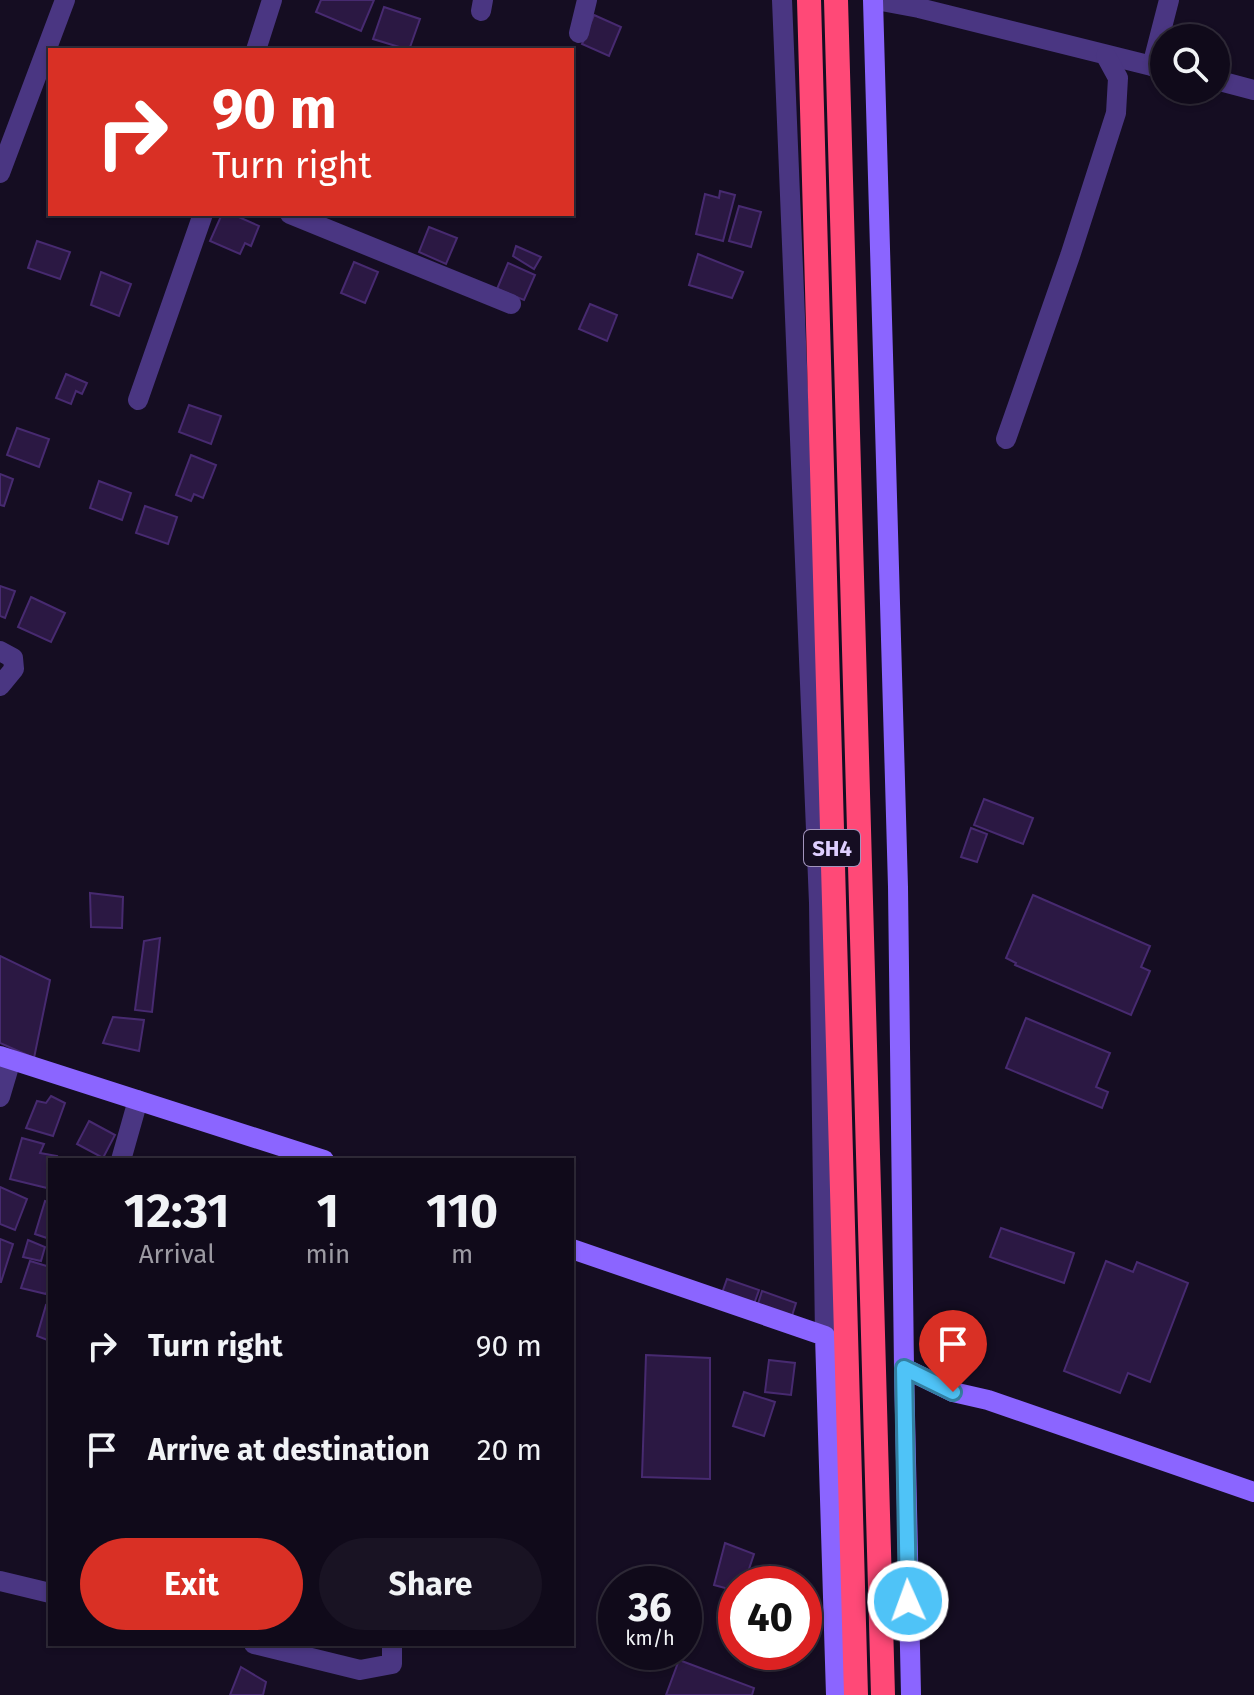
<!DOCTYPE html>
<style>
body{margin:0;font-family:"Fira Sans",sans-serif;background:#191323;color:#f1f3f6;height:100vh;display:flex;flex-direction:column;font-size:30px;white-space:nowrap}
*{box-sizing:border-box;margin:0}
p{font-size:26px;color:#9c9aa2}
.icon{flex:none;width:44px;height:44px;fill:none;stroke:currentColor;stroke-width:2;stroke-linecap:round;stroke-linejoin:round}
.map{position:relative;flex:1;overflow:hidden}
.drawer{position:absolute;left:48px;top:1158px;width:526px;height:488px;display:flex;flex-direction:column;background:#100a1a;border-radius:0px;box-shadow:0 2px 6px #0004,0 0 0 2px #302b39}
.drawer>*{flex:none}
.hud{position:absolute;left:48px;top:48px;width:526px;height:168px;border-radius:0px;box-shadow:0 2px 6px #0004,0 0 0 2px #302b39;background:#d93025;color:#fff;overflow:hidden}
.tools{position:absolute;left:1150px;top:24px;display:grid;gap:16px}
.tools a{display:grid;place-items:center;width:80px;height:80px;border-radius:50%;background:#100a1a;box-shadow:0 2px 6px #0004,0 0 0 2px #302b39;font-size:40px}
.speed{position:absolute;left:598px;top:1566px;display:flex;gap:16px;font-size:40px;font-weight:700;text-align:center}
.speed>*{display:grid;place-content:center;width:104px;height:104px;border-radius:50%;background:#100a1a;box-shadow:0 2px 6px #0004,0 0 0 2px #302b39;line-height:1}
.speed small{font-size:20px;font-weight:400}
.speed .limit{border:12px solid #d22;background:#fff;color:#111}
.pin{position:absolute;display:grid;place-items:center;width:68px;height:68px;color:#fff;margin:-82px -34px;border-radius:50% 50% 50% 0;rotate:-45deg;box-shadow:0 0 8px #0007}
.pin .icon{rotate:45deg}
.me{position:absolute;width:88px;margin:-44px;rotate:358deg;stroke-linejoin:round;filter:drop-shadow(0 0 6px #0008)}
.turn{display:flex;align-items:center;gap:28px;height:168px;padding:0 32px;font-size:36px}
.turn .icon{width:104px;height:104px;stroke-width:2.5}
.turn b{display:block;font-size:56px;line-height:68px}
.eta{display:flex;justify-content:space-evenly;align-items:center;height:136px;text-align:center}
.eta b{font-size:48px;font-weight:700;line-height:56px}
.button{display:flex;gap:16px;margin-top:auto;padding:16px 32px}
.button a{flex:1;height:92px;border-radius:48px;background:#d93025;color:#fff;font-size:32px;font-weight:700;line-height:92px;text-align:center}
.button a+a{background:#191323;color:#f1f3f6}
ul{padding:0;list-style:none}
li{display:flex;align-items:center;gap:24px;height:104px;padding:0 32px}
li div{flex:1}
li b{display:block;font-size:30px}
li em{font-style:normal}
.map>svg:first-child{display:block}
.building{fill:#2b1843;stroke:#472a70;stroke-width:2}
.lines{fill:none;stroke-linecap:round;stroke-linejoin:round}
.street{stroke:#4a3682;stroke-width:20}
.secondary{stroke:#8b65ff;stroke-width:20}
.highway{stroke:#ff4977;stroke-width:24}
.route-casing{stroke:#337fa1;stroke-width:20}
.route{stroke:#4fc3f7;stroke-width:14}
.labels{text-anchor:middle;dominant-baseline:central;stroke-width:6;stroke-linejoin:round;paint-order:stroke}
.shield{fill:#150d22;stroke:#a294bd;stroke-width:2}
.shield-label{font-size:22px;font-weight:bold;fill:#deceff}
</style>
<div class="map">
<svg width="1254" height="1695" viewBox="0 0 1254 1695">
<rect width="100%" height="100%" fill="#150d22"/>
<g class="building">
<polygon points="321,0 374,0 361,31 316,12"/>
<polygon points="384,7 420,19 409,50 373,39"/>
<polygon points="594,15 621,27 609,56 582,44"/>
<polygon points="720,191 735,195 723,241 696,234 705,194 719,198"/>
<polygon points="739,206 761,212 751,247 729,241"/>
<polygon points="222,214 232,214 259,226 251,246 245,243 240,254 210,241"/>
<polygon points="429,227 457,238 446,264 419,252"/>
<polygon points="37,241 70,252 60,279 28,268"/>
<polygon points="516,246 541,257 534,269 513,256"/>
<polygon points="698,254 743,272 732,298 689,285"/>
<polygon points="354,262 378,272 365,303 341,293"/>
<polygon points="508,263 535,275 524,300 497,289"/>
<polygon points="101,272 131,284 119,316 91,305"/>
<polygon points="590,304 617,315 607,341 579,329"/>
<polygon points="66,374 87,383 82,394 76,391 71,404 56,398"/>
<polygon points="189,405 221,416 211,444 179,432"/>
<polygon points="17,428 49,439 39,467 7,455"/>
<polygon points="191,455 216,465 203,498 194,494 191,501 176,495"/>
<polygon points="0,474 13,479 4,506 0,505"/>
<polygon points="99,481 131,493 122,520 90,508"/>
<polygon points="145,506 177,517 168,544 136,533"/>
<polygon points="0,586 15,591 5,618 0,616"/>
<polygon points="31,597 65,613 51,642 18,627"/>
<polygon points="984,799 1033,818 1023,844 974,825"/>
<polygon points="971,828 987,834 977,862 961,857"/>
<polygon points="90,893 123,897 122,928 91,927"/>
<polygon points="1033,895 1150,946 1141,967 1150,971 1131,1015 1015,965 1016,963 1006,958"/>
<polygon points="160,938 152,1012 135,1010 144,941"/>
<polygon points="0,956 50,980 34,1058 0,1043"/>
<polygon points="113,1017 144,1020 139,1051 103,1043"/>
<polygon points="1026,1018 1110,1053 1096,1087 1108,1092 1102,1108 1006,1068"/>
<polygon points="51,1096 65,1103 53,1136 26,1128 37,1101 46,1103"/>
<polygon points="89,1121 115,1135 103,1158 77,1144"/>
<polygon points="22,1138 44,1144 40,1153 57,1156 56,1160 50,1160 50,1178 47,1188 10,1179"/>
<polygon points="0,1187 27,1199 15,1230 0,1224"/>
<polygon points="45,1201 50,1203 50,1239 35,1234"/>
<polygon points="1001,1228 1074,1253 1064,1283 990,1257"/>
<polygon points="0,1239 13,1244 1,1282 0,1282"/>
<polygon points="28,1240 45,1247 41,1261 23,1257"/>
<polygon points="30,1261 50,1267 50,1284 46,1294 21,1288"/>
<polygon points="1106,1261 1133,1272 1137,1262 1188,1283 1150,1382 1128,1373 1120,1393 1064,1371"/>
<polygon points="727,1279 759,1290 753,1307 721,1296"/>
<polygon points="762,1291 796,1303 791,1319 757,1307"/>
<polygon points="46,1305 50,1306 50,1341 37,1336"/>
<polygon points="646,1355 710,1358 710,1479 642,1477"/>
<polygon points="769,1360 795,1363 791,1395 765,1392"/>
<polygon points="744,1392 775,1402 764,1436 733,1426"/>
<polygon points="725,1543 754,1554 744,1584 736,1584 736,1591 714,1585"/>
<polygon points="679,1660 754,1688 752,1695 666,1695"/>
<polygon points="241,1667 266,1682 263,1695 230,1695"/>
</g>
<g class="lines">
<g class="street">
<polyline points="782,0 819,903 825,1336"/>
<polyline points="876,0 919,8 1164,69"/>
<polyline points="481,11 483,0"/>
<polyline points="579,33 587,0"/>
<polyline points="256,50 272,0"/>
<polyline points="1152,66 1169,0"/>
<polyline points="1216,80 1254,90"/>
<polyline points="0,173 65,0"/>
<polyline points="290,214 511,304"/>
<polyline points="138,400 203,214"/>
<polyline points="1006,439 1070,256 1116,113 1118,78 1106,56"/>
<polyline points="0,651 13,658 14,669 0,686"/>
<polyline points="0,1097 11,1060"/>
<polyline points="121,1160 138,1100"/>
<polyline points="0,1581 50,1593"/>
<polyline points="254,1644 360,1670 392,1664 392,1644"/>
</g>
<g class="secondary">
<polyline points="873,0 898,887 904,1368 911,1695"/>
<polyline points="0,1056 324,1160"/>
<polyline points="572,1249 825,1336 836,1695"/>
<polyline points="904,1368 953,1392 988,1400 1254,1492"/>
</g>
<g class="highway">
<polyline points="809,0 856,1695"/>
<polyline points="836,0 883,1695"/>
</g>
</g>
<g class="lines">
<defs>
<polyline id="route" points="908,1601 904,1368 953,1392"/>
</defs>
<use href="#route" class="route-casing"/>
<use href="#route" class="route"/>
</g>
<g class="labels">
<rect class="shield" x="804" y="830" width="56" height="36" rx="6"/>
<g class="shield-label">
<text x="832" y="848">SH4</text>
</g>
</g>
</svg>
<div class="tools">
<a><svg class="icon" aria-label="search" viewBox="0 0 24 24"><circle cx="10" cy="10" r="6"/><path d="M15 15l6 6"/></svg></a>
</div>
<div class="speed"><div>36<small>km/h</small></div><div class="limit">40</div></div>
<div class="pin" style="left:953px;top:1392px;background:#d93025"><svg class="icon" aria-label="arrive" viewBox="0 0 24 24"><path d="M6 21V4h12l-3 4 3 4H6"/></svg></div>
<svg class="me" style="left:908px;top:1601px" viewBox="-20 -20 40 40"><circle r="17" fill="#4fc3f7" stroke="#fff" stroke-width="3"/><path d="M0-11L8 9 0 5-8 9z" fill="#fff"/></svg>
<div class="hud">
<div class="turn"><svg class="icon" aria-label="right" viewBox="0 0 24 24"><path d="M7 20v-9h11M14 6l5 5-5 5"/></svg><div><b>90 m</b>Turn right</div></div>
</div>
<section class="drawer">
<div class="eta">
<div><b>12:31</b><p>Arrival</p></div>
<div><b>1</b><p>min</p></div>
<div><b>110</b><p>m</p></div>
</div>
<ul>
<li><svg class="icon" aria-label="right" viewBox="0 0 24 24"><path d="M7 20v-9h11M14 6l5 5-5 5"/></svg><div><b>Turn right</b></div><em>90 m</em></li>
<li><svg class="icon" aria-label="arrive" viewBox="0 0 24 24"><path d="M6 21V4h12l-3 4 3 4H6"/></svg><div><b>Arrive at destination</b></div><em>20 m</em></li>
</ul>
<div class="button"><a>Exit</a><a>Share</a></div>
</section>
</div>
